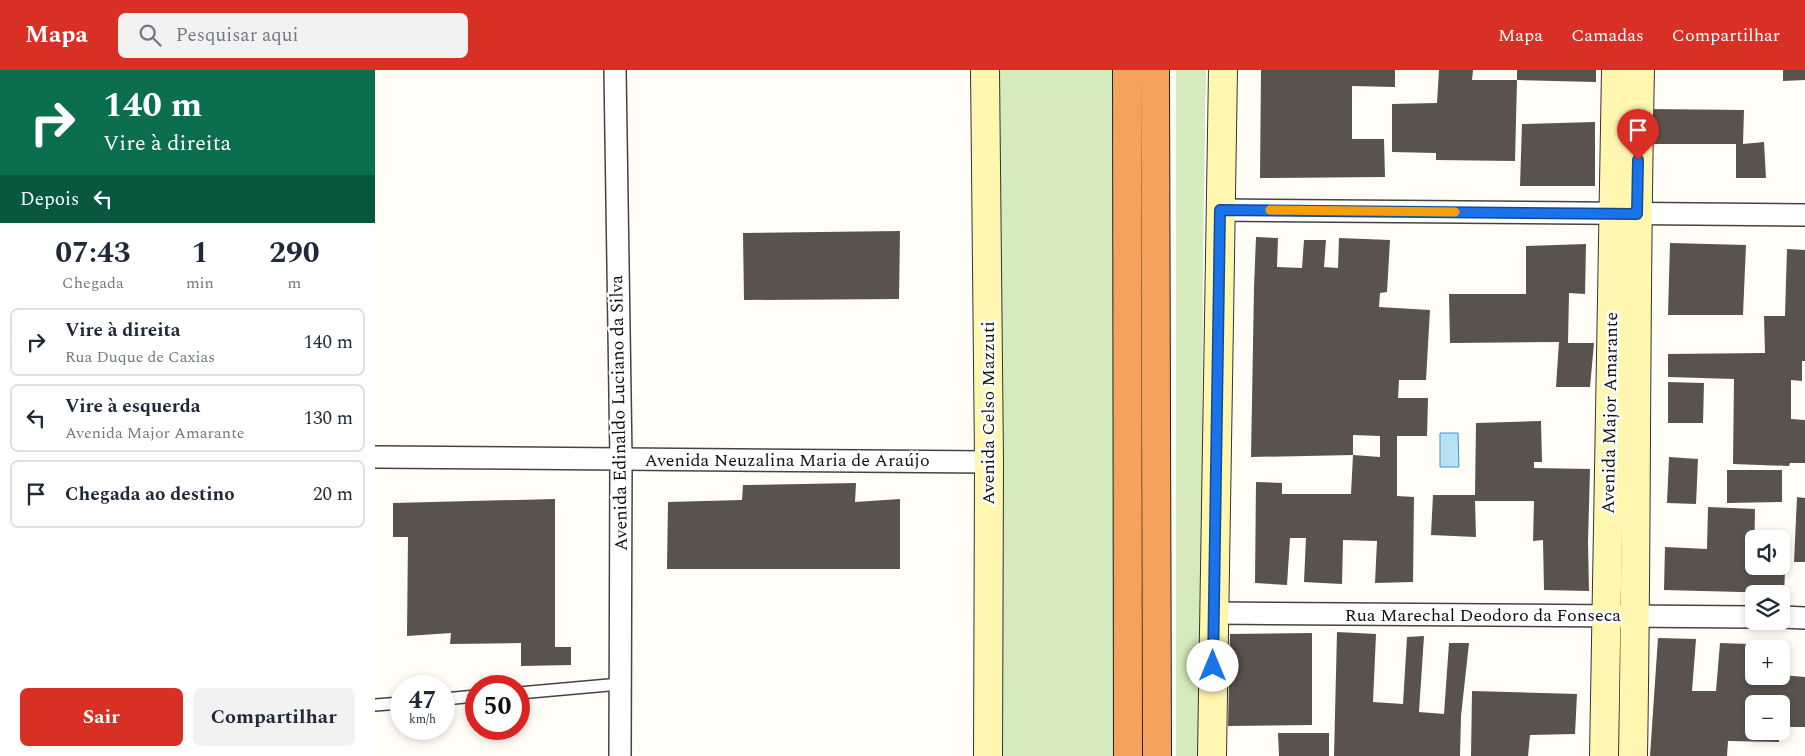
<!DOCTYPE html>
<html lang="pt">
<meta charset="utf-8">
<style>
body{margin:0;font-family:Spectral,serif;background:#f2f2f3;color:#1f2937;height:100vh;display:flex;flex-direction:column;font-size:19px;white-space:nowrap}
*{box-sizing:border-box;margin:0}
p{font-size:16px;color:#747a83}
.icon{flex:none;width:28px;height:28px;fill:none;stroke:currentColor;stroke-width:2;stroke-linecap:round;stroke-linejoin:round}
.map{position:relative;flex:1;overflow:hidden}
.details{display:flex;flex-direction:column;background:#fff;width:375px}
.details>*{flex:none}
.guide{background:#0b6e4f;color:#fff;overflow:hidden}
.buttons{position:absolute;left:1370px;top:460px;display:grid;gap:10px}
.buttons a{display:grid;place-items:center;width:45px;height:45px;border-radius:8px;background:#fff;box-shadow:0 2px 8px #0003;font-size:25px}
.speed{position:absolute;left:15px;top:605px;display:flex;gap:10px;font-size:25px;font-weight:700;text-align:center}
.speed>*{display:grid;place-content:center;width:65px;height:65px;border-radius:50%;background:#fff;box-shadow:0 2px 8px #0003;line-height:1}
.speed small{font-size:12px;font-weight:400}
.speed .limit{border:8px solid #d22;background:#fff;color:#111}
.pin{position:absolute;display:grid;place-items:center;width:42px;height:42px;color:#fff;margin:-51px -21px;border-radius:50% 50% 50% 0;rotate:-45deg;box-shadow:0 0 5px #0007}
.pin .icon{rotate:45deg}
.me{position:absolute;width:55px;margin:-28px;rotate:0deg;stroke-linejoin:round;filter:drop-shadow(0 0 4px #0008)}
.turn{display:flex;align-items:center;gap:18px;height:105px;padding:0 20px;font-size:22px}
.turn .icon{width:65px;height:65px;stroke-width:2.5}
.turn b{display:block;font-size:35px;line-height:42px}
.then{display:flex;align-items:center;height:48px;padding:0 20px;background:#0003;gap:10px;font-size:19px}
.eta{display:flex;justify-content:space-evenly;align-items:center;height:85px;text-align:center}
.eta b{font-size:30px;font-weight:700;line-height:35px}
.button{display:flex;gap:10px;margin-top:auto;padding:10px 20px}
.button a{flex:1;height:58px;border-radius:8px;background:#d93025;color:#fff;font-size:20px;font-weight:700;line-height:58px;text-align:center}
.button a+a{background:#f2f2f3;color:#1f2937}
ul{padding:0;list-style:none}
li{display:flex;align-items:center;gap:15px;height:68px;margin:0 10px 8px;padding:0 10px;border:2px solid #e0e1e3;border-radius:8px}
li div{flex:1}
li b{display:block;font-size:19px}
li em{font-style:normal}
header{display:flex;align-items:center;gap:30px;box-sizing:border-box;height:70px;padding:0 25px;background:#d93025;color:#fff}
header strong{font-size:24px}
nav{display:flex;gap:28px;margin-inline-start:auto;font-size:18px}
.search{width:350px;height:45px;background:#f2f2f3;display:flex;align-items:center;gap:12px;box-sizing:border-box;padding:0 18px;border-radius:8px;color:#747a83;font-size:19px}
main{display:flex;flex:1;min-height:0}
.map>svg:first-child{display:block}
.green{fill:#d5ebbd}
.water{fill:#b9e0f7;stroke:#3f96cf}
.building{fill:#5a524d}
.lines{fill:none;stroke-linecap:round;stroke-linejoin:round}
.lane-casing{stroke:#444;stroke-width:14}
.street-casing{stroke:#444;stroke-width:24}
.secondary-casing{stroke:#333;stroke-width:30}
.highway-casing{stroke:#222;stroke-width:30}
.lane{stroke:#fff;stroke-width:11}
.street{stroke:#fff;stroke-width:21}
.secondary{stroke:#fff6b0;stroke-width:28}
.highway{stroke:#f5a25d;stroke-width:28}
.route-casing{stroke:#114b97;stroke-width:12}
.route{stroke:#1a73e8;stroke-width:9}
.slow{stroke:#f59e0b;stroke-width:9}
.labels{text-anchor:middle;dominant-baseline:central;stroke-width:5;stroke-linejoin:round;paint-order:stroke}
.street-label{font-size:18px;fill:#111;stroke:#fff}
</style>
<header>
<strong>Mapa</strong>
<div class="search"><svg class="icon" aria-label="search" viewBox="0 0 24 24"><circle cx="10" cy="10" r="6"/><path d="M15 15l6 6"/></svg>Pesquisar aqui</div>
<nav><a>Mapa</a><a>Camadas</a><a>Compartilhar</a></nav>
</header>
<main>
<section class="details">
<div class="guide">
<div class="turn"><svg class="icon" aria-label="right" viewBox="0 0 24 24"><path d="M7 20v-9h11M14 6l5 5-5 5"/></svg><div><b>140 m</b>Vire à direita</div></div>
<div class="then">Depois<svg class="icon" aria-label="left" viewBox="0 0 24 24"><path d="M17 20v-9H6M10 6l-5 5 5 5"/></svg></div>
</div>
<div class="eta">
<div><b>07:43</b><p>Chegada</p></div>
<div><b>1</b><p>min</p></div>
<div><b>290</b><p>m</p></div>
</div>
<ul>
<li><svg class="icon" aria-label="right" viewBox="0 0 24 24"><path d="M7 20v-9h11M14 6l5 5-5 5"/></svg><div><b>Vire à direita</b><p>Rua Duque de Caxias</p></div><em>140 m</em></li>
<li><svg class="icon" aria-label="left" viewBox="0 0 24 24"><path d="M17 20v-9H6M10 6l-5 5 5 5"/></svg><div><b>Vire à esquerda</b><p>Avenida Major Amarante</p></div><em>130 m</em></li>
<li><svg class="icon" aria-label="arrive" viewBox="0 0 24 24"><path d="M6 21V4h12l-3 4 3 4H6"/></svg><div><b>Chegada ao destino</b></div><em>20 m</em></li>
</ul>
<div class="button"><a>Sair</a><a>Compartilhar</a></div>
</section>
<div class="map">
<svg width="1430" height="686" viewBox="0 0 1430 686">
<rect width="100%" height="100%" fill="#fffdf5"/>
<g class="green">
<polygon points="622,0 739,0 740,686 622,686"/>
<polygon points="801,0 831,0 828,187 826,686 801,686"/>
</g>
<polygon class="water" points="1065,363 1083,363 1084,397 1065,397"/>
<g class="building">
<polygon points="886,0 1020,0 1020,17 977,16 977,69 1009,69 1010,107 885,108"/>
<polygon points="1064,0 1098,0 1097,10 1142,10 1140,91 1061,90 1061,83 1017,82 1017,34 1062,33"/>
<polygon points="1142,0 1221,0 1221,12 1142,10"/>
<polygon points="1408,0 1430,0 1430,10 1408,11"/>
<polygon points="1274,39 1369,40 1368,74 1389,72 1391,108 1361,108 1361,74 1274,74"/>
<polygon points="1220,52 1220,116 1145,116 1147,54"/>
<polygon points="525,161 524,229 369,230 368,163"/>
<polygon points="881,167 903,168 902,197 927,198 929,170 951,170 949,197 963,198 964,168 1015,170 1012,222 1005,223 1004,237 1055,240 1051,310 1024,310 1023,328 1053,328 1052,366 1022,366 1022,426 1039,427 1038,512 1000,513 1002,471 968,470 967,514 929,512 931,468 915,468 912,515 880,513 881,412 907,413 907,424 976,424 978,385 1005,387 1005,366 978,365 978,385 876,387 879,218"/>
<polygon points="1295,173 1371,175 1368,245 1293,245"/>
<polygon points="1211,174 1210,224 1194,223 1193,273 1219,273 1215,317 1181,317 1184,272 1075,273 1074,224 1151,224 1151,176"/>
<polygon points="1412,179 1430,180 1430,291 1427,291 1427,311 1416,310 1416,349 1430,350 1430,393 1415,393 1414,396 1358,394 1359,309 1293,307 1293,284 1390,283 1389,246 1410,246"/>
<polygon points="1293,312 1329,313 1328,353 1293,353"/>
<polygon points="1166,351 1167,392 1159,392 1159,398 1215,399 1213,472 1214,521 1169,520 1168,470 1158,471 1159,431 1100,431 1101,467 1056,465 1058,425 1100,425 1101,353"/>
<polygon points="1294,387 1323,389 1321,434 1292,433"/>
<polygon points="1352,400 1407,400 1407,432 1352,433"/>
<polygon points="481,413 480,432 525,429 525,499 292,499 293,432 367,430 368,415"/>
<polygon points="1422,427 1430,428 1430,492 1419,492"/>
<polygon points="180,429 180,577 196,577 196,595 146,596 146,573 75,574 76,563 32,566 33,467 18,467 18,433"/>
<polygon points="1333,437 1380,439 1379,496 1406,496 1406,480 1411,480 1409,523 1289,520 1290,477 1332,479"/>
<polygon points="962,562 1001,564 998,632 1028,634 1032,567 1049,566 1044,642 1069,644 1074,573 1094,573 1086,646 1085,686 959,686"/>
<polygon points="937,563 937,655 853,656 855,564"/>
<polygon points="1283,568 1321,569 1317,621 1341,621 1345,573 1403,575 1403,579 1379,579 1379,606 1406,606 1406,605 1430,607 1430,657 1406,657 1406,634 1379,634 1379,661 1404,661 1404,672 1353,671 1352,686 1275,686"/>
<polygon points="1097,621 1202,624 1200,664 1155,665 1153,686 1096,686"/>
<polygon points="903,663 954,663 954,686 904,686"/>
</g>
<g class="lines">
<defs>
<g id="lane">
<polyline points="144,623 245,614"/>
<polyline points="69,629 101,626"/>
<polyline points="0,635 26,633"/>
</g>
<g id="street">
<polyline points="240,0 246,389 245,686"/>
<polyline points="845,140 1430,145"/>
<polyline points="0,387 614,392"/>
<polyline points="838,543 1379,547"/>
<polyline points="1406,547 1430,548"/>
</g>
<g id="secondary">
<polyline points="610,0 614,392 613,686"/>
<polyline points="837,686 848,0"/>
<polyline points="1229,686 1241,0"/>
<path d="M1258,686C1262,457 1260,229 1265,0"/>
</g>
<g id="highway">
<polyline points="752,0 753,686"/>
<polyline points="780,0 782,686"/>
</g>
</defs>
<use href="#lane" class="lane-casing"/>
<use href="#street" class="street-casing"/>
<use href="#secondary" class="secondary-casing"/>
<use href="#highway" class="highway-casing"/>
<use href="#lane" class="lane"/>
<use href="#street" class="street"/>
<use href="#secondary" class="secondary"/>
<use href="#highway" class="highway"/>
</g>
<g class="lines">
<defs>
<polyline id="route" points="838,596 845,140 1262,144 1263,90"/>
</defs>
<use href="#route" class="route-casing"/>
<use href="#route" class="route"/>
<polyline class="slow" points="895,140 1080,142"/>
</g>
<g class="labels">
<g class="street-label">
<text transform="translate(244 343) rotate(-91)">Avenida Edinaldo Luciano da Silva</text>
<text transform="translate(613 343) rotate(-90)">Avenida Celso Mazzuti</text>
<text transform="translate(1235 343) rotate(-89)">Avenida Major Amarante</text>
<text x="412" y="390">Avenida Neuzalina Maria de Araújo</text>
<text x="1108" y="545">Rua Marechal Deodoro da Fonseca</text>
</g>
</g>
</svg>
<div class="buttons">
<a><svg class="icon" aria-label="sound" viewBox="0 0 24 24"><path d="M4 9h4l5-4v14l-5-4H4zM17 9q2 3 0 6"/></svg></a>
<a><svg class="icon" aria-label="layers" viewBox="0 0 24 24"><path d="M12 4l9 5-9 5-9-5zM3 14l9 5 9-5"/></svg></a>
<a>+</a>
<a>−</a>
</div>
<div class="speed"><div>47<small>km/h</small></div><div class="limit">50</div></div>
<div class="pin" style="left:1263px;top:90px;background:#d93025"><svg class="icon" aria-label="arrive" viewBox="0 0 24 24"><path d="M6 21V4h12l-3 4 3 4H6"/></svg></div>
<svg class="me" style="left:838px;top:596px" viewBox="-20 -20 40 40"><circle r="19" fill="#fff"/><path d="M0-13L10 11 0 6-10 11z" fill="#1a73e8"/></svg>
</div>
</main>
